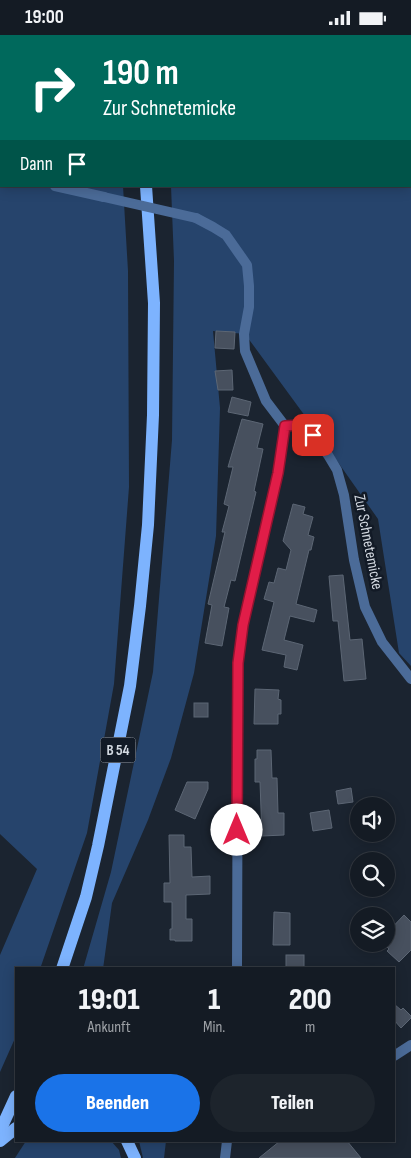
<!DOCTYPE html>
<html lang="de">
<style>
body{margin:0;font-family:"Sofia Sans Condensed",sans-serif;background:#1d242c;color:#f1f3f6;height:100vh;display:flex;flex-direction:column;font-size:19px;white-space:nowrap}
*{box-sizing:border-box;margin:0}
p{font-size:16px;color:#9da1a6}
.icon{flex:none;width:28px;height:28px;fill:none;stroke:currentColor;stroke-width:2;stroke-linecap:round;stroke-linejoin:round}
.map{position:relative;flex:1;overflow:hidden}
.details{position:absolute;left:15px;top:932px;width:380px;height:175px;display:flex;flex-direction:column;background:#141b24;border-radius:0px;box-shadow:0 2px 12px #0003,0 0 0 1px #333941}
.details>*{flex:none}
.banner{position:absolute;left:0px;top:0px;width:411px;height:152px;box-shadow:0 2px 12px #0003,0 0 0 1px #333941;background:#00695c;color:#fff;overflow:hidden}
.fabs{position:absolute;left:350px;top:762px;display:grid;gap:10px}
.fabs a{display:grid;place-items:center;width:45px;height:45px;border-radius:50%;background:#141b24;box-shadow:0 2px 12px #0003,0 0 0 1px #333941;font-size:25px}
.pin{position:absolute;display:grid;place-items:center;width:42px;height:42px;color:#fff;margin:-21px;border-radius:10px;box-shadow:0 2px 8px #0006}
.me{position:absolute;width:55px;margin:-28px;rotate:0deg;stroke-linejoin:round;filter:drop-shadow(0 0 4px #0008)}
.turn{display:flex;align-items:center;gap:18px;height:105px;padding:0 20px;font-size:22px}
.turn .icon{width:65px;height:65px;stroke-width:2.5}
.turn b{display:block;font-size:35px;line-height:42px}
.then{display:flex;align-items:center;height:48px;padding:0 20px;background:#0003;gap:10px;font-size:19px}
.eta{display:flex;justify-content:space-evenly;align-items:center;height:85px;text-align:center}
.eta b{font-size:30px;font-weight:800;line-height:35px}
.cta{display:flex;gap:10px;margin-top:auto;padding:10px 20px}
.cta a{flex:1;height:58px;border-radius:30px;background:#1a73e8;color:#fff;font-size:20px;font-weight:800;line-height:58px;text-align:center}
.cta a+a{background:#1d242c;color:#f1f3f6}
.status{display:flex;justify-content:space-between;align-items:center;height:35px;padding:0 25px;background:#141b24;direction:ltr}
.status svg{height:14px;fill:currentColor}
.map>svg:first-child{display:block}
.green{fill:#26446c}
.building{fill:#47505e;stroke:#5c6674}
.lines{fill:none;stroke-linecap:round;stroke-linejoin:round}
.street{stroke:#4b6b98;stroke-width:10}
.primary{stroke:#7db3fe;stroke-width:12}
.street-bridge{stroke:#4b6b98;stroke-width:10}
.route-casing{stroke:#92132f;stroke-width:12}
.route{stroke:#e11d48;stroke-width:9}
.labels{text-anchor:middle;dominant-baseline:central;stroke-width:5;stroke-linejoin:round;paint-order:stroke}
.shield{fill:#121a26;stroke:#989fa8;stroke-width:1}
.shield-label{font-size:15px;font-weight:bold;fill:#d2d8e0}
.street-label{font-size:16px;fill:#d2d8e0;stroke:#121a26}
</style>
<div class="status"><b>19:00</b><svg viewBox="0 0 49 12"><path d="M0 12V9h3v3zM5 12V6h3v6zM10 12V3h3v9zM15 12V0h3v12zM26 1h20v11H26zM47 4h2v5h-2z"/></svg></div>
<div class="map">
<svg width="411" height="1123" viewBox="0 0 411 1123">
<rect width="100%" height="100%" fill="#1b2430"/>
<g class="green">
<polygon points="0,0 99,0 99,1 1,1 1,151 123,151 128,236 129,452 114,649 87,798 40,934 16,934 16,1001 0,1037 0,920 37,834 0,799"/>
<polygon points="136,0 411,0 411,631 399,618 378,484 316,396 245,299 213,296 220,373 216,501 194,638 171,723 148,785 112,868 103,934 83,934 111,837 153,637 172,405 174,226 171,151 410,151 410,1"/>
<polygon points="26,1106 111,1106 119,1115 121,1123 15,1123"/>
<polygon points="139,1106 166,1106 164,1123 143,1123"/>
</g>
<g class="building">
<polygon points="216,296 235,297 234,314 215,313"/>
<polygon points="232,335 233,355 218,355 215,336"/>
<polygon points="232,362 251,367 248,381 228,377"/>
<polygon points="242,384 263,389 257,413 263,414 254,456 256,457 235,546 231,545 224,572 229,573 222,611 205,608 212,570 208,569 225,497 222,497 229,471 224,469 233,432 228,432"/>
<polygon points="293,469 305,472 303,479 313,482 308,500 314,502 311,515 309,515 296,569 317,575 314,587 290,581 284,605 303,610 297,635 284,632 286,620 262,615 274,567 264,564 269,547 274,548 278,533 286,535 291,515 283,506"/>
<polygon points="343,540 350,605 362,604 366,644 344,646 338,586 333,586 329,541"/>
<polygon points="255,654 279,655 278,664 281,665 281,679 278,679 278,689 254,689"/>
<rect x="194" y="668" width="14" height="14"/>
<polygon points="257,715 271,715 272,743 277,743 278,778 284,778 284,800 262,801 260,747 255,747 255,724 257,724"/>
<polygon points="187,747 208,747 208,754 195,784 175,775"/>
<polygon points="351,753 353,767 338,769 336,756"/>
<polygon points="329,775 332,793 313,796 310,778"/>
<polygon points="169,800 184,800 184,812 191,812 192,842 210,841 210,859 186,860 186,884 192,884 192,906 175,906 175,905 170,905 170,894 172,894 172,867 164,867 164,848 170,848"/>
<polygon points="274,877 290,878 290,910 273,910"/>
<polygon points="404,880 411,887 411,915 399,927 387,916 389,914 386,911 386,899"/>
<rect x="286" y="920" width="18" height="14"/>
<polygon points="394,969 401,975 403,973 411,981 411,983 401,993 394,985"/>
<polygon points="280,1106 347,1106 361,1123 259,1123"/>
</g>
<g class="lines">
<g class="street">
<polyline points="0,138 1,138"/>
<polyline points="55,151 104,162"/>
<polyline points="196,183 213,192 226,200 247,230 249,251 249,272 244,299 245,316 266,366 285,391"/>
<polyline points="285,391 300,390 313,400 328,420 337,435 344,460 354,525 365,572 382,607 411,644"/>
<polyline points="237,934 238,627 243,590 278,439 285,391"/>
<polyline points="394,1021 411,1010"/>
<polyline points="225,1123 227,1106"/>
</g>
<g class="primary">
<polyline points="117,0 117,1"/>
<polyline points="62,934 86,862 98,811 130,651 140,571 148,490 153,380 154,268 146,151"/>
<polyline points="0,1096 16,1061"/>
<polyline points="0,1106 16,1093"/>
<polyline points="127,1106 135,1123"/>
</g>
<polyline class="street-bridge" points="104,162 196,183"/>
</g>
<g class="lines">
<defs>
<polyline id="route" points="237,795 238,628 243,590 278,438 285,391 300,390 313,400"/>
</defs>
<use href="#route" class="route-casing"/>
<use href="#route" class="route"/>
</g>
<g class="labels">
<rect class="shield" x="100.5" y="702.5" width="35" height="25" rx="4"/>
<g class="shield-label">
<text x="118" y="715">B 54</text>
</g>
<g class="street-label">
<text transform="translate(368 507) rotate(79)">Zur Schnetemicke</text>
</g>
</g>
</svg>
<div class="fabs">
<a><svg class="icon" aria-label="sound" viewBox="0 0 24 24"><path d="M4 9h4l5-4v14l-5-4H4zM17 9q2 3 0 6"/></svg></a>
<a><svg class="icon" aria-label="search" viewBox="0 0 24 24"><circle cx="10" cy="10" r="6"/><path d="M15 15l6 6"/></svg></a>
<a><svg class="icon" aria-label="layers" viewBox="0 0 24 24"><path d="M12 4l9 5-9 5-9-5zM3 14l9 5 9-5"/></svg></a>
</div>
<div class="pin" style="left:313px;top:400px;background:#d93025"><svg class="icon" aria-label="arrive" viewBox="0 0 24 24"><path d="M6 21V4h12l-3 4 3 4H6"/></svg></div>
<svg class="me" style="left:237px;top:795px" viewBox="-20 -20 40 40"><circle r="19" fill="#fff"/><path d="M0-13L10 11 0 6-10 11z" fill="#e11d48"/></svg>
<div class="banner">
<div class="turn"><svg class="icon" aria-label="right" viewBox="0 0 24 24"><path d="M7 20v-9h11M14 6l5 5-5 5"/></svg><div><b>190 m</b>Zur Schnetemicke</div></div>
<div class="then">Dann<svg class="icon" aria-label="arrive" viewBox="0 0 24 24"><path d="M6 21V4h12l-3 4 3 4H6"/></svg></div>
</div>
<section class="details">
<div class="eta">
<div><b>19:01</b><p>Ankunft</p></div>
<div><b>1</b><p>Min.</p></div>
<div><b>200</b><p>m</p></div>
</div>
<div class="cta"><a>Beenden</a><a>Teilen</a></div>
</section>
</div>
